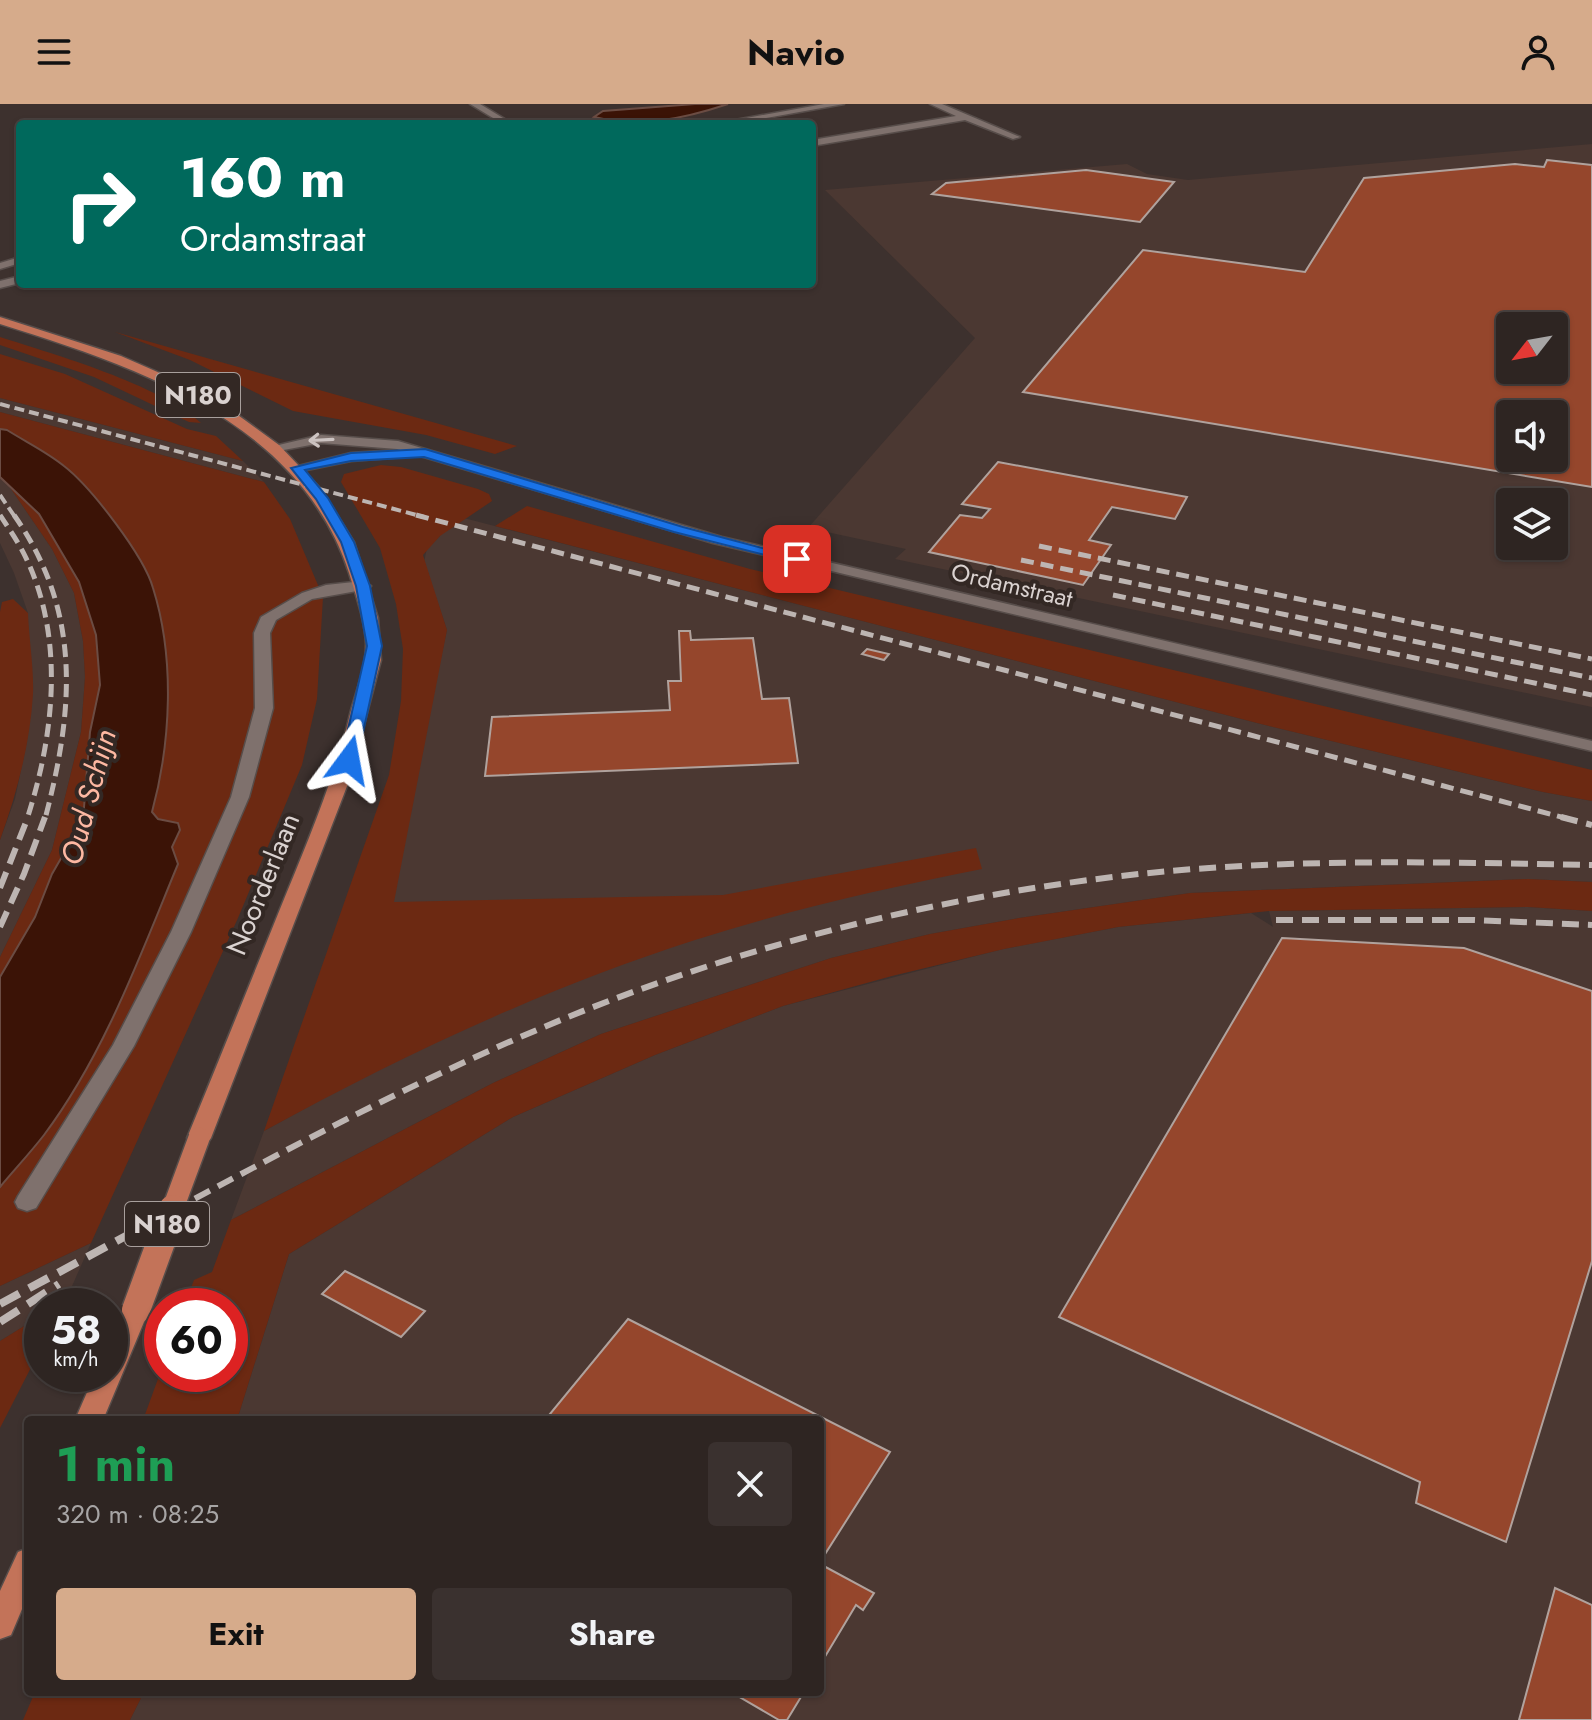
<!DOCTYPE html>
<meta charset="utf-8">
<style>
body{margin:0;font-family:Jost,sans-serif;background:#3a312f;color:#f1f3f6;height:100vh;display:flex;flex-direction:column;font-size:30px;white-space:nowrap}
*{box-sizing:border-box;margin:0}
p{font-size:26px;color:#a7a5a5}
.icon{flex:none;width:44px;height:44px;fill:none;stroke:currentColor;stroke-width:2;stroke-linecap:round;stroke-linejoin:round}
.map{position:relative;flex:1;overflow:hidden}
.drawer{position:absolute;left:24px;top:1312px;width:800px;height:280px;display:flex;flex-direction:column;background:#2e2522;border-radius:8px;box-shadow:0 2px 6px #0004,0 0 0 2px #494240}
.drawer>*{flex:none}
.guide{position:absolute;left:16px;top:16px;width:800px;height:168px;border-radius:8px;box-shadow:0 2px 6px #0004,0 0 0 2px #494240;background:#00695c;color:#fff;overflow:hidden}
.needle{width:52px;rotate:239deg}
.tools{position:absolute;left:1496px;top:208px;display:grid;gap:16px}
.tools a{display:grid;place-items:center;width:72px;height:72px;border-radius:8px;background:#2e2522;box-shadow:0 2px 6px #0004,0 0 0 2px #494240;font-size:40px}
.speed{position:absolute;left:24px;top:1184px;display:flex;gap:16px;font-size:40px;font-weight:700;text-align:center}
.speed>*{display:grid;place-content:center;width:104px;height:104px;border-radius:50%;background:#2e2522;box-shadow:0 2px 6px #0004,0 0 0 2px #494240;line-height:1}
.speed small{font-size:20px;font-weight:400}
.speed .limit{border:12px solid #d22;background:#fff;color:#111}
.pin{position:absolute;display:grid;place-items:center;width:68px;height:68px;color:#fff;margin:-34px;border-radius:16px;box-shadow:0 4px 12px #0006}
.me{position:absolute;width:88px;margin:-44px;rotate:13deg;stroke-linejoin:round;filter:drop-shadow(0 0 6px #0008)}
.turn{display:flex;align-items:center;gap:28px;height:168px;padding:0 32px;font-size:36px}
.turn .icon{width:104px;height:104px;stroke-width:2.5}
.turn b{display:block;font-size:56px;line-height:68px}
.round{display:grid;place-items:center;flex:none;width:84px;height:84px;border-radius:8px;background:#3a312f}
.overview{display:flex;align-items:center;justify-content:space-between;height:136px;padding:0 32px}
h1{font-size:48px;font-weight:700;line-height:60px;color:#1e9e55}
.action{display:flex;gap:16px;margin-top:auto;padding:16px 32px}
.action a{flex:1;height:92px;border-radius:8px;background:#d6ab8b;color:#111;font-size:32px;font-weight:700;line-height:92px;text-align:center}
.action a+a{background:#3a312f;color:#f1f3f6}
header{display:flex;justify-content:space-between;align-items:center;height:104px;padding:0 32px;background:#d6ab8b;color:#111;font-size:36px;font-weight:700}
.map>svg:first-child{display:block}
.built{fill:#4b3832;fill-rule:evenodd}
.green{fill:#6c2912}
.water{fill:#3b1306;stroke:#6b4c43;stroke-width:2}
.building{fill:#95462c;stroke:#b0a29d;stroke-width:2;fill-rule:evenodd}
.lines{fill:none;stroke-linecap:round;stroke-linejoin:round}
.minor-casing{stroke:#574d4a;stroke-width:3}
.major-casing{stroke:#574d4a;stroke-width:3}
.minor{fill:#7f716d;fill-rule:evenodd}
.major{fill:#c37359;fill-rule:evenodd}
.rail-far3{stroke:#bdb5b2;stroke-width:4;stroke-dasharray:10 5;stroke-linecap:butt}
.rail-far2{stroke:#bdb5b2;stroke-width:5;stroke-dasharray:13 7;stroke-linecap:butt}
.rail-far1{stroke:#bdb5b2;stroke-width:6;stroke-dasharray:17 9;stroke-linecap:butt}
.rail{stroke:#bdb5b2;stroke-width:8;stroke-dasharray:22 11;stroke-linecap:butt}
.major-bridge-far1-casing{stroke:#574d4a;stroke-width:24;stroke-linecap:butt}
.major-bridge-casing{stroke:#574d4a;stroke-width:31;stroke-linecap:butt}
.major-bridge-far1{stroke:#c37359;stroke-width:21}
.major-bridge{stroke:#c37359;stroke-width:28}
.oneway{stroke:#ccc3c1}
.route{fill:#1a73e8;stroke:#114b97;stroke-width:2}
.labels{text-anchor:middle;dominant-baseline:central;stroke-width:8;stroke-linejoin:round;paint-order:stroke}
.far-street-label{font-size:24px;fill:#dad2d0;stroke:#332824}
.shield{fill:#332824;stroke:#a89f9c;stroke-width:2}
.shield-label{font-size:26px;font-weight:bold;fill:#dad2d0}
.street-label{font-size:28px;fill:#dad2d0;stroke:#332824}
.water-label{font-size:30px;font-style:italic;fill:#fdb8a2;stroke:#332824}
</style>
<header><svg class="icon" aria-label="menu" viewBox="0 0 24 24"><path d="M4 6h16M4 12h16M4 18h16"/></svg>Navio<svg class="icon" aria-label="person" viewBox="0 0 24 24"><circle cx="12" cy="8" r="4"/><path d="M4 21q1-7 8-7t8 7"/></svg></header>
<div class="map">
<svg width="1592" height="1616" viewBox="0 0 1592 1616">
<rect width="100%" height="100%" fill="#3d312e"/>
<g class="built">
<path d="M1592,40V603L895,455L906,445L808,424L975,234L825,86L1127,60L1147,70L1188,76ZM1510,222H1554V266H1510ZM1510,310H1554V354H1510ZM1510,398H1554V442H1510Z"/>
<polygon points="0,294 243,357 264,378 0,308"/>
<polygon points="0,374 7,379 52,445 74,489 83,537 85,573 81,628 52,746 0,853 0,736 15,695 27,637 28,509 14,469 0,439"/>
<polygon points="371,390 1261,620 1543,688 1592,697 1592,778 1528,775 1190,789 1019,814 930,830 831,854 601,930 493,979 231,1116 264,1027 349,980 447,526 424,458 427,444 440,432"/>
<polygon points="1528,803 1592,807 1592,1616 130,1616 144,1588 820,1588 820,1316 237,1316 289,1150 513,1013 655,951 783,902 1003,845 1118,823 1251,809 1273,823 1269,807"/>
<polygon points="91,1139 65,1198 58,1202 42,1202 42,1211 0,1237 0,1182"/>
</g>
<g class="green">
<polygon points="115,228 517,342 495,350 426,331 293,307 190,256"/>
<path d="M0,233C56,251 158,280 201,319L189,318L94,273L0,241Z"/>
<polygon points="0,250 65,270 187,325 216,332 243,357 0,294"/>
<polygon points="0,308 264,378 290,415 323,493 317,595 302,661 238,814 91,1139 0,1182 0,853 52,746 81,628 85,573 83,537 74,489 52,445 7,379 0,374"/>
<path d="M381,361L401,363L478,385L489,390L492,397L440,432L423,451L447,526L394,798L723,791L976,744L982,765C886,784 789,806 695,836C545,884 401,952 264,1027L389,671L401,597L403,545L396,500L380,444L341,378L344,370Z"/>
<polygon points="527,402 750,465 1592,666 1592,697 1543,688 1261,620 495,422"/>
<path d="M13,495L28,509C29,536 34,564 33,590C30,640 17,689 0,736V508L2,498Z"/>
<polygon points="1528,775 1592,778 1592,807 1528,803 1269,807 1118,823 1004,845 892,872 783,902 655,951 513,1013 289,1150 237,1316 143,1316 162,1264 162,1270 230,1270 230,1202 184,1202 194,1176 212,1168 231,1116 493,979 601,930 831,854 930,830 1019,814 1190,789"/>
<polygon points="42,1211 42,1242 0,1324 0,1237"/>
<polygon points="35,1588 144,1588 130,1616 23,1616"/>
</g>
<g class="water">
<path d="M695,0H728C683,15 640,24 594,13L603,7Z"/>
<path d="M0,325L7,326C26,338 47,348 64,362C91,383 144,452 153,484C175,554 171,638 152,708L158,715L178,719L180,726L172,743L178,760C140,852 104,951 44,1031C30,1049 15,1065 0,1083V873L35,813L52,770L83,716L90,628L100,581L96,531L79,478L39,410L0,373Z"/>
</g>
<g class="building">
<path d="M1547,56L1592,61V383L1023,288L1143,146L1305,168L1364,74L1515,60L1544,63ZM1510,222H1554V266H1510ZM1510,310H1554V354H1510Z"/>
<polygon points="1086,66 1174,78 1140,118 932,90 946,79"/>
<polygon points="998,358 1187,393 1175,415 1112,403 1089,436 1111,441 1083,481 929,448 960,411 982,414 990,405 962,400"/>
<polygon points="679,527 690,527 691,536 753,534 762,595 789,594 798,659 485,672 492,613 670,606 668,577 681,577"/>
<polygon points="867,545 889,550 884,556 862,550"/>
<polygon points="1282,834 1464,844 1592,887 1592,1157 1506,1438 1416,1399 1420,1378 1059,1213"/>
<polygon points="345,1167 425,1207 401,1233 322,1190"/>
<polygon points="628,1215 890,1348 820,1458 820,1316 545,1316"/>
<polygon points="820,1460 874,1489 863,1506 856,1501 820,1561"/>
<polygon points="1555,1484 1592,1501 1592,1616 1519,1616"/>
<polygon points="731,1588 804,1588 787,1616 779,1616"/>
</g>
<g class="lines">
<defs>
<g id="minor">
<polygon points="470,0 480,0 513,20 503,20"/>
<polygon points="824,0 844,0 733,20 713,20"/>
<polygon points="930,0 942,0 1020,33 1013,35 965,16 812,42 812,36 956,12"/>
<polygon points="20,153 20,159 0,165 0,159"/>
<polygon points="20,172 20,179 0,184 0,177"/>
<polygon points="321,331 398,337 722,433 1592,637 1592,647 713,439 397,345 321,339 273,348 266,344"/>
<polygon points="397,346 402,347 402,353 351,357 297,368 290,364 351,349"/>
<polygon points="363,477 371,482 368,485 312,495 276,516 270,529 273,604 249,693 191,828 134,942 36,1104 27,1107 18,1104 15,1098 18,1092 113,941 171,828 231,693 255,604 254,529 261,513 302,489 326,481"/>
</g>
<g id="major">
<path d="M0,213L121,252L178,277L231,306L279,341L320,384L354,438L378,514L381,556L349,677L211,1034L207,1040L199,1042L191,1040L187,1034C218,959 248,884 278,810C305,744 333,679 350,610C356,587 366,564 366,540C365,516 356,492 349,469C300,318 138,263 0,220Z"/>
<polygon points="136,1196 145,1199 149,1206 103,1316 75,1316 95,1270 110,1270 110,1236 127,1199"/>
<polygon points="28,1444 28,1491 11,1531 0,1535 0,1487 18,1448"/>
</g>
</defs>
<use href="#minor" class="minor-casing"/>
<use href="#major" class="major-casing"/>
<use href="#minor" class="minor"/>
<use href="#major" class="major"/>
<g class="rail-far3">
<polyline points="0,300 424,413"/>
<polyline points="0,391 15,413"/>
</g>
<g class="rail-far2">
<path d="M0,411C9,425 19,439 26,454C65,535 54,632 27,715"/>
<path d="M14,411C82,508 74,605 45,715"/>
<polyline points="416,411 1569,715"/>
<polyline points="1039,442 1592,555"/>
<polyline points="1021,456 1592,574"/>
<polyline points="1113,491 1592,591"/>
</g>
<g class="rail-far1">
<polyline points="1561,713 1592,721"/>
<polyline points="0,784 28,713"/>
<polyline points="1276,816 1474,816 1592,821"/>
<polyline points="0,823 24,770 45,713"/>
<path d="M172,1107C308,1034 444,962 588,905C762,837 944,792 1130,771C1283,754 1438,758 1592,761"/>
</g>
<g class="rail">
<polyline points="0,1200 176,1105"/>
<polyline points="0,1218 59,1180"/>
</g>
<defs>
<polyline id="major-bridge-far1" points="172,1107 199,1034"/>
<polyline id="major-bridge" points="136,1206 173,1105"/>
</defs>
<use href="#major-bridge-far1" class="major-bridge-far1-casing"/>
<use href="#major-bridge" class="major-bridge-casing"/>
<use href="#major-bridge-far1" class="major-bridge-far1"/>
<use href="#major-bridge" class="major-bridge"/>
</g>
<defs><path id="oneway-shaft" d="M-6 0H5M1.5-3L5.5 0L1.5 3" fill="none" stroke-width="1.6" stroke-linecap="round" stroke-linejoin="round" transform="scale(2)"/></defs>
<use class="oneway" href="#oneway-shaft" transform="translate(321 336) rotate(177)"/>
<polygon class="route" points="425,345 683,423 804,455 797,459 674,428 424,353 351,357 305,366 328,394 354,438 370,482 382,542 357,656 349,661 343,660 341,656 367,542 356,482 341,438 316,395 291,364 351,349"/>
<g class="labels">
<g class="far-street-label">
<text transform="translate(1012 481) rotate(13)">Ordamstraat</text>
</g>
<g class="shield">
<rect x="156" y="269" width="84" height="44" rx="6"/>
<rect x="125" y="1098" width="84" height="44" rx="6"/>
</g>
<g class="shield-label">
<text x="198" y="291">N180</text>
<text x="167" y="1120">N180</text>
</g>
<g class="street-label">
<text transform="translate(263 780) rotate(-68)">Noorderlaan</text>
</g>
<g class="water-label">
<text transform="translate(88 693) rotate(-75)">Oud Schijn</text>
</g>
</g>
</svg>
<div class="tools">
<a><svg class="needle" viewBox="-14 -14 28 28"><path d="M0-13l5 13h-10z" fill="#e53935"/><path d="M0 13l5-13h-10z" fill="#a7a5a5"/></svg></a>
<a><svg class="icon" aria-label="sound" viewBox="0 0 24 24"><path d="M4 9h4l5-4v14l-5-4H4zM17 9q2 3 0 6"/></svg></a>
<a><svg class="icon" aria-label="layers" viewBox="0 0 24 24"><path d="M12 4l9 5-9 5-9-5zM3 14l9 5 9-5"/></svg></a>
</div>
<div class="speed"><div>58<small>km/h</small></div><div class="limit">60</div></div>
<div class="pin" style="left:797px;top:455px;background:#d93025"><svg class="icon" aria-label="arrive" viewBox="0 0 24 24"><path d="M6 21V4h12l-3 4 3 4H6"/></svg></div>
<svg class="me" style="left:349px;top:656px" viewBox="-20 -20 40 40"><path d="M0-17L14 15 0 8-14 15z" fill="#1a73e8" stroke="#fff" stroke-width="4"/></svg>
<div class="guide">
<div class="turn"><svg class="icon" aria-label="right" viewBox="0 0 24 24"><path d="M7 20v-9h11M14 6l5 5-5 5"/></svg><div><b>160 m</b>Ordamstraat</div></div>
</div>
<section class="drawer">
<div class="overview"><div><h1>1 min</h1><p>320 m · 08:25</p></div><a class="round"><svg class="icon" aria-label="close" viewBox="0 0 24 24"><path d="M6 6l12 12M18 6L6 18"/></svg></a></div>
<div class="action"><a>Exit</a><a>Share</a></div>
</section>
</div>
